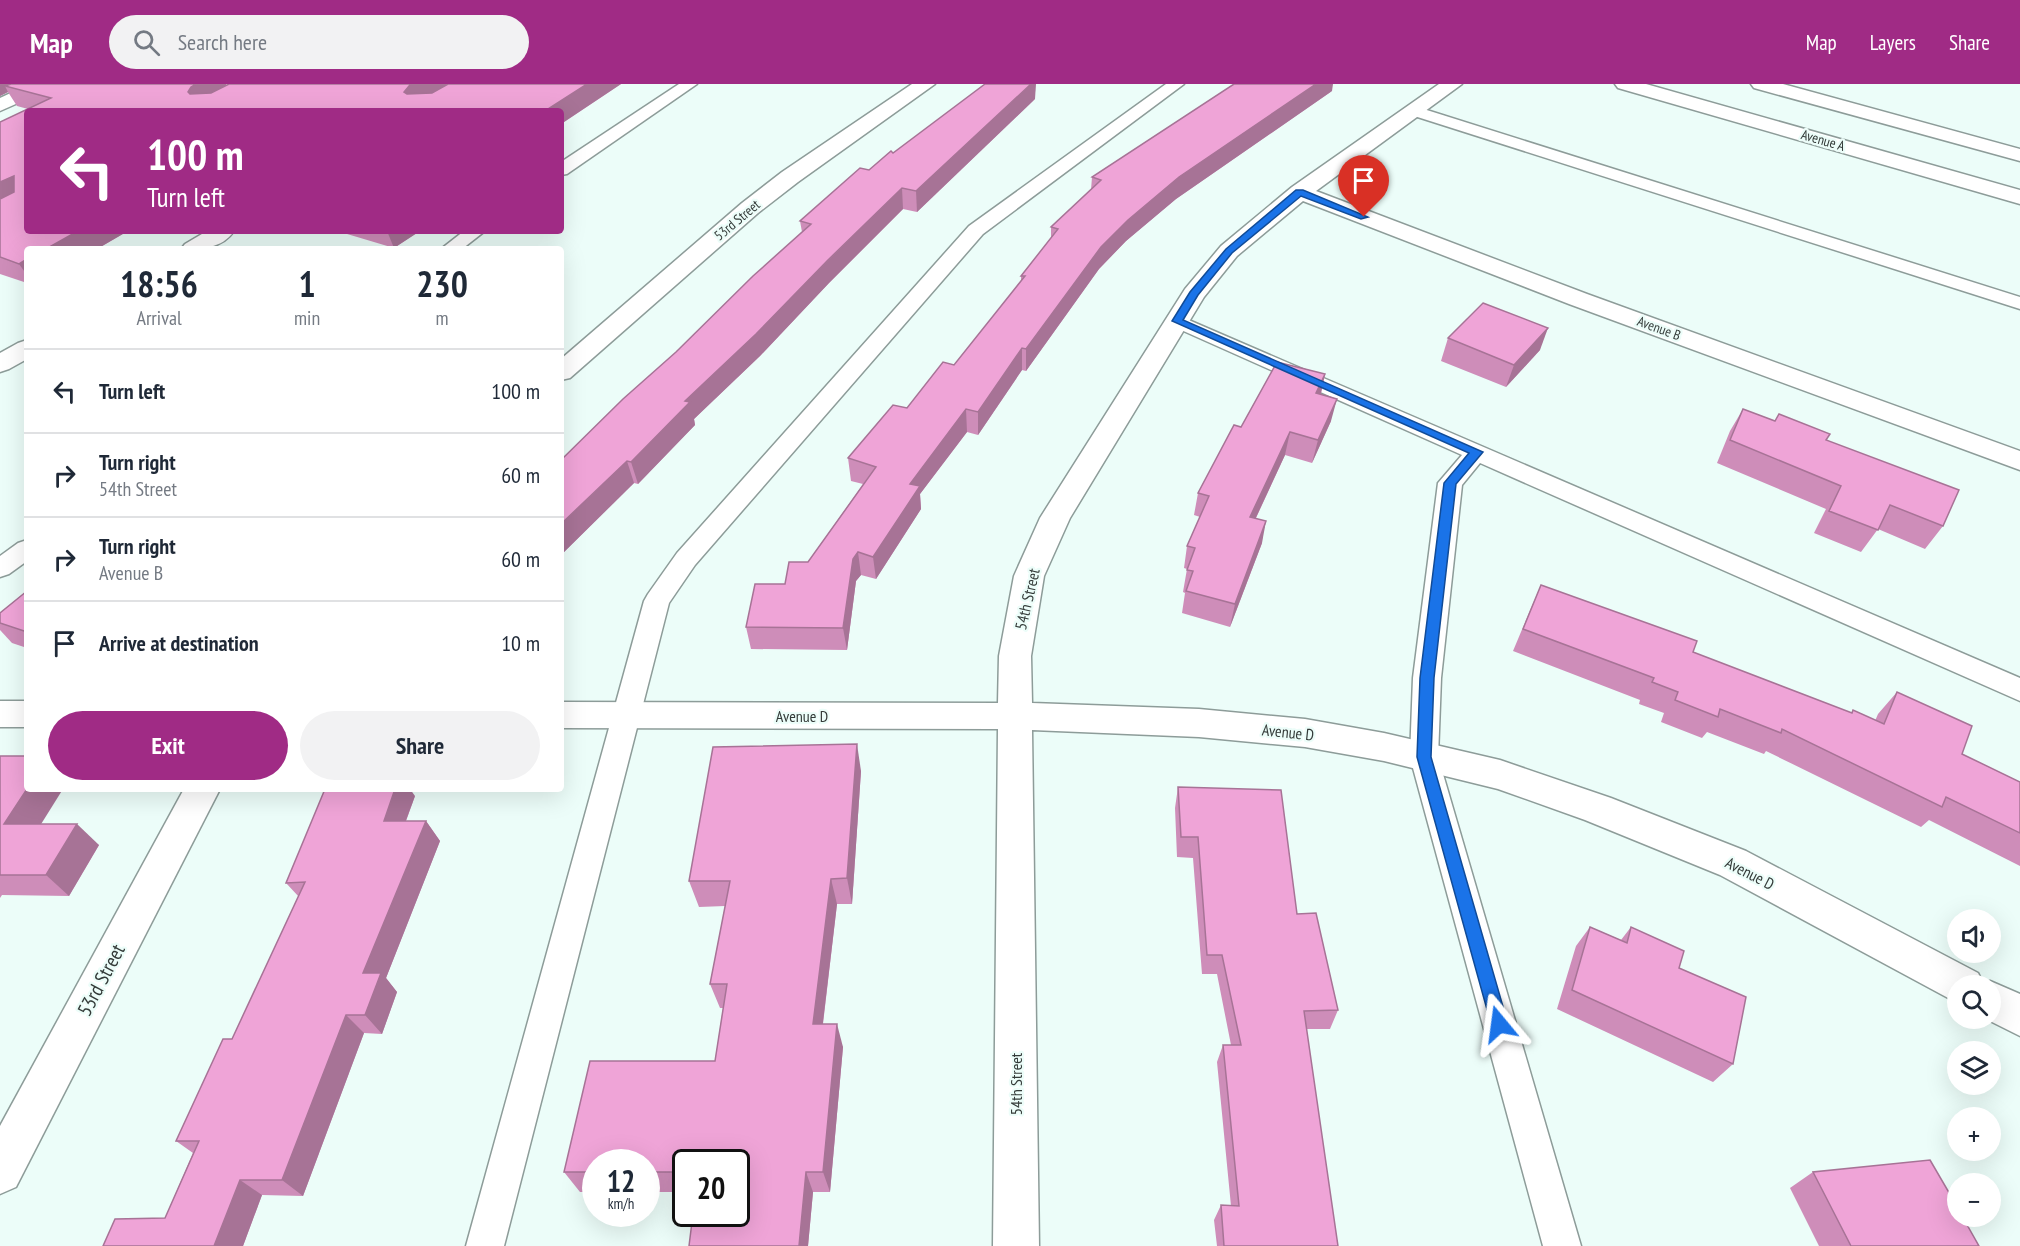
<!DOCTYPE html>
<meta charset="utf-8">
<style>
body{margin:0;font-family:"PT Sans Narrow",sans-serif;background:#f2f2f3;color:#1f2937;height:100vh;display:flex;flex-direction:column;font-size:22px;white-space:nowrap}
*{box-sizing:border-box;margin:0}
p{font-size:20px;color:#747a83}
.icon{flex:none;width:33px;height:33px;fill:none;stroke:currentColor;stroke-width:2;stroke-linecap:round;stroke-linejoin:round}
.map{position:relative;flex:1;overflow:hidden}
.details{position:absolute;left:24px;top:162px;width:540px;height:546px;display:flex;flex-direction:column;background:#fff;border-radius:6px;box-shadow:0 6px 24px #0002}
.details>*{flex:none}
.guide{position:absolute;left:24px;top:24px;width:540px;height:126px;border-radius:6px;box-shadow:0 6px 24px #0002;background:#a02b85;color:#fff;overflow:hidden}
.buttons{position:absolute;left:1947px;top:825px;display:grid;gap:12px}
.buttons a{display:grid;place-items:center;width:54px;height:54px;border-radius:50%;background:#fff;box-shadow:0 6px 24px #0002;font-size:30px}
.speed{position:absolute;left:582px;top:1065px;display:flex;gap:12px;font-size:30px;font-weight:700;text-align:center}
.speed>*{display:grid;place-content:center;width:78px;height:78px;border-radius:50%;background:#fff;box-shadow:0 6px 24px #0002;line-height:1}
.speed small{font-size:15px;font-weight:400}
.speed .limit{border:3px solid #111;border-radius:9px;background:#fff;color:#111}
.pin{position:absolute;display:grid;place-items:center;width:51px;height:51px;color:#fff;margin:-62px -26px;border-radius:50% 50% 50% 0;rotate:-45deg;box-shadow:0 0 6px #0007}
.pin .icon{rotate:45deg}
.me{position:absolute;width:66px;margin:-33px;rotate:344deg;stroke-linejoin:round;filter:drop-shadow(0 0 4px #0008)}
.turn{display:flex;align-items:center;gap:21px;height:126px;padding:0 24px;font-size:27px}
.turn .icon{width:78px;height:78px;stroke-width:2.5}
.turn b{display:block;font-size:42px;line-height:51px}
.eta{display:flex;justify-content:space-evenly;align-items:center;height:102px;text-align:center}
.eta b{font-size:36px;font-weight:800;line-height:42px}
.action{display:flex;gap:12px;margin-top:auto;padding:12px 24px}
.action a{flex:1;height:69px;border-radius:36px;background:#a02b85;color:#fff;font-size:24px;font-weight:800;line-height:69px;text-align:center}
.action a+a{background:#f2f2f3;color:#1f2937}
ul{padding:0;list-style:none}
li{display:flex;align-items:center;gap:18px;height:84px;padding:0 24px;border-top:2px solid #e0e1e3}
li div{flex:1}
li b{display:block;font-size:22px}
li em{font-style:normal}
header{display:flex;align-items:center;gap:36px;box-sizing:border-box;height:84px;padding:0 30px;background:#a02b85;color:#fff}
header strong{font-size:28px}
nav{display:flex;gap:33px;margin-inline-start:auto;font-size:21px}
.search{width:420px;height:54px;background:#f2f2f3;display:flex;align-items:center;gap:15px;box-sizing:border-box;padding:0 21px;border-radius:33px;color:#747a83;font-size:22px}
.map>svg:first-child{display:block}
.lines{fill:none;stroke-linecap:round;stroke-linejoin:round}
.service-casing{stroke:#8d9c99;stroke-width:3}
.minor-casing{stroke:#8d9c99;stroke-width:3}
.secondary-casing{stroke:#8d9c99;stroke-width:3}
.service{fill:#fff;fill-rule:evenodd}
.minor{fill:#fff;fill-rule:evenodd}
.secondary{fill:#fff;fill-rule:evenodd}
.wall{fill:#ce8db9}
.shaded-wall{fill:#a77396}
.building{fill:#efa4d7;stroke:#a77396;stroke-width:1.5}
.route{fill:#1a73e8;stroke:#114b97;stroke-width:1.5}
.labels{text-anchor:middle;dominant-baseline:central;stroke-width:4.5;stroke-linejoin:round;paint-order:stroke}
.far-street-label{font-size:14px;fill:#343b39;stroke:#ecfdf9}
.street-label{font-size:16px;fill:#343b39;stroke:#ecfdf9}
.near-street-label{font-size:20px;fill:#343b39;stroke:#ecfdf9}
</style>
<header>
<strong>Map</strong>
<div class="search"><svg class="icon" aria-label="search" viewBox="0 0 24 24"><circle cx="10" cy="10" r="6"/><path d="M15 15l6 6"/></svg>Search here</div>
<nav><a>Map</a><a>Layers</a><a>Share</a></nav>
</header>
<div class="map">
<svg width="2020" height="1162" viewBox="0 0 2020 1162">
<rect width="100%" height="100%" fill="#ecfdf9"/>
<g class="lines">
<defs>
<g id="service">
<polygon points="679,0 697,0 567,90 561,91 561,78"/>
<polygon points="1166,0 1184,0 983,150 695,481 669,519 504,1162 466,1162 644,517 648,510 677,469 969,142"/>
<polygon points="1414,22 2020,213 2020,225 1408,30 1406,27 1408,24"/>
<polygon points="464,147 485,147 462,165 441,165"/>
<polygon points="1177,231 2020,594 2020,617 1480,379 1462,401 1441,594 1438,673 1581,1162 1543,1162 1410,673 1413,594 1438,399 1462,371 1170,241 1167,237 1170,233"/>
<polygon points="27,456 27,477 9,490 0,493 0,472 18,459"/>
</g>
<g id="minor">
<polygon points="30,0 55,0 52,4 0,27 0,14"/>
<polygon points="912,0 935,0 798,98 758,129 570,294 561,296 561,275 742,119 782,88"/>
<polygon points="1439,0 1462,0 1316,107 1587,210 2020,367 2020,386 1569,220 1303,117 1237,172 1204,213 1070,434 1044,492 1031,572 1032,619 1199,625 1305,635 1384,649 1500,676 1611,714 1746,767 1978,889 1983,899 1990,897 2020,910 2020,952 1984,934 1990,934 1990,902 1958,902 1958,918 1950,915 1720,791 1585,736 1498,705 1384,677 1305,663 1199,653 1032,646 1039,1162 993,1162 998,645 561,644 561,618 998,619 999,572 1014,492 1040,434 1185,205 1221,162 1292,103"/>
<polygon points="1615,0 1646,0 2020,106 2020,120 1618,4"/>
<path d="M207,147H234C222,165 201,165 181,165L185,160Z"/>
<polygon points="27,256 27,275 9,285 0,288 0,269 18,259"/>
<rect x="0" y="617" width="27" height="26"/>
<polygon points="184,705 220,705 16,1103 0,1110 0,1042"/>
</g>
<polygon id="secondary" points="1751,0 1783,0 2020,65 2020,77 1754,4"/>
</defs>
<use href="#service" class="service-casing"/>
<use href="#minor" class="minor-casing"/>
<use href="#secondary" class="secondary-casing"/>
<use href="#service" class="service"/>
<use href="#minor" class="minor"/>
<use href="#secondary" class="secondary"/>
</g>
<g class="wall">
<polygon points="0,0 226,0 226,1 229,0 621,0 561,40 27,27 128,147 97,165 27,165 27,199 0,190 0,38 28,25 17,22 8,8 0,12"/>
<polygon points="1332,7 1176,115 1126,157 1099,185 1026,287 1022,286 978,351 967,348 920,410 921,425 876,495 861,491 856,497 847,566 751,565 746,543 785,500 808,478 863,400 851,397 848,374 907,324 954,281 1021,197 1021,192 1051,154 1051,143 1091,106 1092,93"/>
<polygon points="1035,15 917,128 903,125 829,199 760,272 694,335 695,341 638,400 634,399 561,471 676,268 802,148 800,137 893,69"/>
<polygon points="337,147 420,147 394,164"/>
<polygon points="1448,254 1540,266 1506,303 1441,277"/>
<polygon points="1325,290 1321,310 1331,337 1312,379 1285,371 1256,434 1262,459 1230,543 1182,529 1185,509 1183,508 1187,485 1184,484 1187,462 1200,433 1194,431 1198,409 1241,343"/>
<polygon points="1743,325 1826,356 1943,442 1925,465 1878,445 1861,468 1814,449 1826,425 1717,379 1730,347"/>
<polygon points="1541,501 1693,568 1851,629 1853,626 1875,637 1878,630 1897,608 1962,670 2020,698 2020,782 1929,736 1921,743 1766,667 1764,670 1707,648 1702,654 1661,638 1664,629 1639,620 1640,616 1513,567 1531,524"/>
<polygon points="27,507 27,564 12,559 0,546 0,529"/>
<polygon points="0,672 41,740 99,761 69,812 2,811 0,814"/>
<polygon points="861,687 852,820 837,820 823,940 843,963 830,1108 813,1108 808,1162 689,1162 736,1078 686,1078 686,1108 646,1108 646,1078 596,1078 596,1108 580,1108 564,1088 715,977 723,924 720,924 710,900 725,822 699,823 689,797"/>
<polygon points="1178,703 1297,830 1338,926 1330,945 1306,945 1338,1162 1217,1162 1214,1136 1221,1121 1231,1122 1217,978 1223,961 1231,961 1217,890 1202,890 1193,774 1177,773 1175,724"/>
<polygon points="415,712 406,737 426,737 440,757 386,894 397,908 382,950 364,949 303,1112 262,1111 243,1162 103,1162 165,1134 193,1069 176,1057 232,955 299,813 286,799"/>
<polygon points="1590,843 1621,856 1631,843 1679,884 1733,980 1713,998 1557,925 1576,862"/>
<polygon points="1813,1088 1979,1162 1819,1162 1790,1104"/>
</g>
<g class="shaded-wall">
<polygon points="0,0 25,0 5,2 8,8 0,12"/>
<polygon points="196,0 226,0 229,7 201,22 188,8 191,3"/>
<polygon points="411,0 451,0 416,21 404,8 409,2"/>
<polygon points="587,0 621,0 561,40 561,27 545,27"/>
<polygon points="1031,0 1036,0 1035,15 917,128 916,107"/>
<polygon points="1316,0 1333,0 1332,7 1176,115 1126,157 1099,185 1026,287 1026,265 1101,163 1128,136 1179,93"/>
<polygon points="14,92 27,112 0,125 0,98"/>
<polygon points="902,104 903,125 829,199 760,272 694,335 695,341 638,400 631,378 685,317"/>
<polygon points="78,147 128,147 97,165 46,165"/>
<polygon points="387,147 420,147 394,164"/>
<polygon points="27,175 27,191 19,180"/>
<polygon points="1548,244 1540,266 1506,303 1514,281"/>
<polygon points="1022,264 1022,286 978,351 978,328"/>
<polygon points="1325,290 1320,313 1316,309"/>
<polygon points="1337,315 1331,337 1312,379 1318,356"/>
<polygon points="966,325 967,348 920,410 921,425 876,495 873,473 910,400"/>
<polygon points="1290,348 1285,371 1246,455 1250,433"/>
<polygon points="627,377 634,399 561,471 561,440"/>
<polygon points="1266,437 1262,459 1230,543 1235,520"/>
<polygon points="858,468 861,491 856,497 847,566 843,544 853,475"/>
<polygon points="857,660 861,687 852,820 847,794"/>
<polygon points="27,705 63,705 28,761 4,740"/>
<polygon points="395,705 410,705 415,712 398,758 384,737"/>
<polygon points="426,737 440,757 386,894 397,908 382,950 365,931 363,889"/>
<polygon points="77,740 99,761 69,812 46,791"/>
<polygon points="831,795 837,820 820,963 813,940"/>
<polygon points="346,931 364,949 303,1112 282,1096"/>
<polygon points="837,940 843,963 830,1108 823,1088"/>
<polygon points="806,1088 813,1108 808,1162 799,1162"/>
<polygon points="240,1096 262,1111 243,1162 214,1162"/>
</g>
<g class="building">
<polygon points="11,0 196,0 191,3 188,8 190,10 211,9 229,0 411,0 409,2 404,8 407,10 432,9 448,0 587,0 545,27 27,27 27,147 78,147 46,165 27,165 27,175 19,180 0,173 0,115 14,108 14,92 0,98 0,38 51,14 5,2"/>
<polygon points="985,0 1031,0 916,107 902,104 827,177 756,250 685,317 690,318 631,378 627,377 561,440 561,376 623,315 676,268 753,192 811,140 800,137 860,84 869,86 891,67 893,69"/>
<polygon points="1234,0 1316,0 1179,93 1128,136 1101,163 1026,265 1022,264 978,328 966,325 910,400 920,402 873,473 858,468 853,475 843,544 746,543 755,500 785,500 789,478 808,478 876,383 848,374 893,321 907,324 943,278 954,281 1025,192 1021,192 1058,145 1051,143 1101,96 1092,93"/>
<polygon points="1483,219 1548,244 1514,281 1448,254"/>
<polygon points="1277,278 1325,290 1316,309 1337,315 1318,356 1290,348 1250,433 1266,437 1235,520 1186,507 1193,487 1187,486 1195,464 1187,462 1209,412 1198,409 1234,341 1241,343"/>
<polygon points="1743,325 1775,337 1779,330 1830,350 1826,356 1959,406 1943,442 1890,421 1878,446 1829,427 1841,402 1730,356"/>
<polygon points="1541,501 1697,557 1693,568 1852,629 1853,626 1884,640 1897,608 1972,642 1962,670 2020,698 2020,749 1946,713 1942,723 1782,645 1781,649 1720,625 1718,633 1675,616 1678,608 1652,598 1654,594 1523,545"/>
<polygon points="27,507 27,548 0,539 0,529"/>
<polygon points="857,660 847,794 831,795 813,940 837,940 823,1088 806,1088 799,1162 689,1162 693,1130 736,1130 736,1078 686,1078 686,1088 646,1088 646,1078 596,1078 596,1088 564,1088 590,977 715,977 727,900 710,900 730,797 689,797 713,663"/>
<polygon points="0,672 27,672 27,705 4,740 77,740 46,791 0,791"/>
<polygon points="1178,703 1281,706 1297,830 1316,829 1338,926 1304,927 1338,1162 1224,1162 1221,1121 1239,1122 1223,961 1241,961 1222,871 1207,871 1198,753 1181,753"/>
<polygon points="325,705 395,705 384,737 426,737 363,889 381,889 365,931 346,931 282,1096 240,1096 214,1162 103,1162 115,1135 165,1134 199,1057 176,1057 223,955 232,955 305,798 286,799"/>
<polygon points="1590,843 1627,859 1631,843 1684,867 1679,884 1746,913 1733,980 1572,906"/>
<polygon points="1930,1076 1958,1124 1958,1132 1962,1132 1979,1162 1851,1162 1813,1088"/>
</g>
<polygon class="route" points="1296,106 1303,106 1368,133 1361,135 1301,112 1232,169 1198,211 1183,236 1483,368 1456,400 1434,594 1431,673 1508,940 1505,945 1499,948 1493,945 1491,940 1417,673 1420,594 1444,399 1469,369 1172,237 1190,208 1226,165"/>
<g class="labels">
<g class="far-street-label">
<text transform="translate(1823 56) rotate(16)">Avenue A</text>
<text transform="translate(737 136) rotate(-40)">53rd Street</text>
<text transform="translate(1659 244) rotate(20)">Avenue B</text>
</g>
<g class="street-label">
<text transform="translate(1027 515) rotate(-77)">54th Street</text>
<text x="802" y="632">Avenue D</text>
<text transform="translate(1288 648) rotate(6)">Avenue D</text>
<text transform="translate(1750 789) rotate(27)">Avenue D</text>
<text transform="translate(1016 1000) rotate(-90)">54th Street</text>
</g>
<g class="near-street-label">
<text transform="translate(101 896) rotate(-62)">53rd Street</text>
</g>
</g>
</svg>
<div class="buttons">
<a><svg class="icon" aria-label="sound" viewBox="0 0 24 24"><path d="M4 9h4l5-4v14l-5-4H4zM17 9q2 3 0 6"/></svg></a>
<a><svg class="icon" aria-label="search" viewBox="0 0 24 24"><circle cx="10" cy="10" r="6"/><path d="M15 15l6 6"/></svg></a>
<a><svg class="icon" aria-label="layers" viewBox="0 0 24 24"><path d="M12 4l9 5-9 5-9-5zM3 14l9 5 9-5"/></svg></a>
<a>+</a>
<a>−</a>
</div>
<div class="speed"><div>12<small>km/h</small></div><div class="limit">20</div></div>
<div class="pin" style="left:1364px;top:133px;background:#d93025"><svg class="icon" aria-label="arrive" viewBox="0 0 24 24"><path d="M6 21V4h12l-3 4 3 4H6"/></svg></div>
<svg class="me" style="left:1499px;top:940px" viewBox="-20 -20 40 40"><path d="M0-17L14 15 0 8-14 15z" fill="#1a73e8" stroke="#fff" stroke-width="4"/></svg>
<div class="guide">
<div class="turn"><svg class="icon" aria-label="left" viewBox="0 0 24 24"><path d="M17 20v-9H6M10 6l-5 5 5 5"/></svg><div><b>100 m</b>Turn left</div></div>
</div>
<section class="details">
<div class="eta">
<div><b>18:56</b><p>Arrival</p></div>
<div><b>1</b><p>min</p></div>
<div><b>230</b><p>m</p></div>
</div>
<ul>
<li><svg class="icon" aria-label="left" viewBox="0 0 24 24"><path d="M17 20v-9H6M10 6l-5 5 5 5"/></svg><div><b>Turn left</b></div><em>100 m</em></li>
<li><svg class="icon" aria-label="right" viewBox="0 0 24 24"><path d="M7 20v-9h11M14 6l5 5-5 5"/></svg><div><b>Turn right</b><p>54th Street</p></div><em>60 m</em></li>
<li><svg class="icon" aria-label="right" viewBox="0 0 24 24"><path d="M7 20v-9h11M14 6l5 5-5 5"/></svg><div><b>Turn right</b><p>Avenue B</p></div><em>60 m</em></li>
<li><svg class="icon" aria-label="arrive" viewBox="0 0 24 24"><path d="M6 21V4h12l-3 4 3 4H6"/></svg><div><b>Arrive at destination</b></div><em>10 m</em></li>
</ul>
<div class="action"><a>Exit</a><a>Share</a></div>
</section>
</div>
